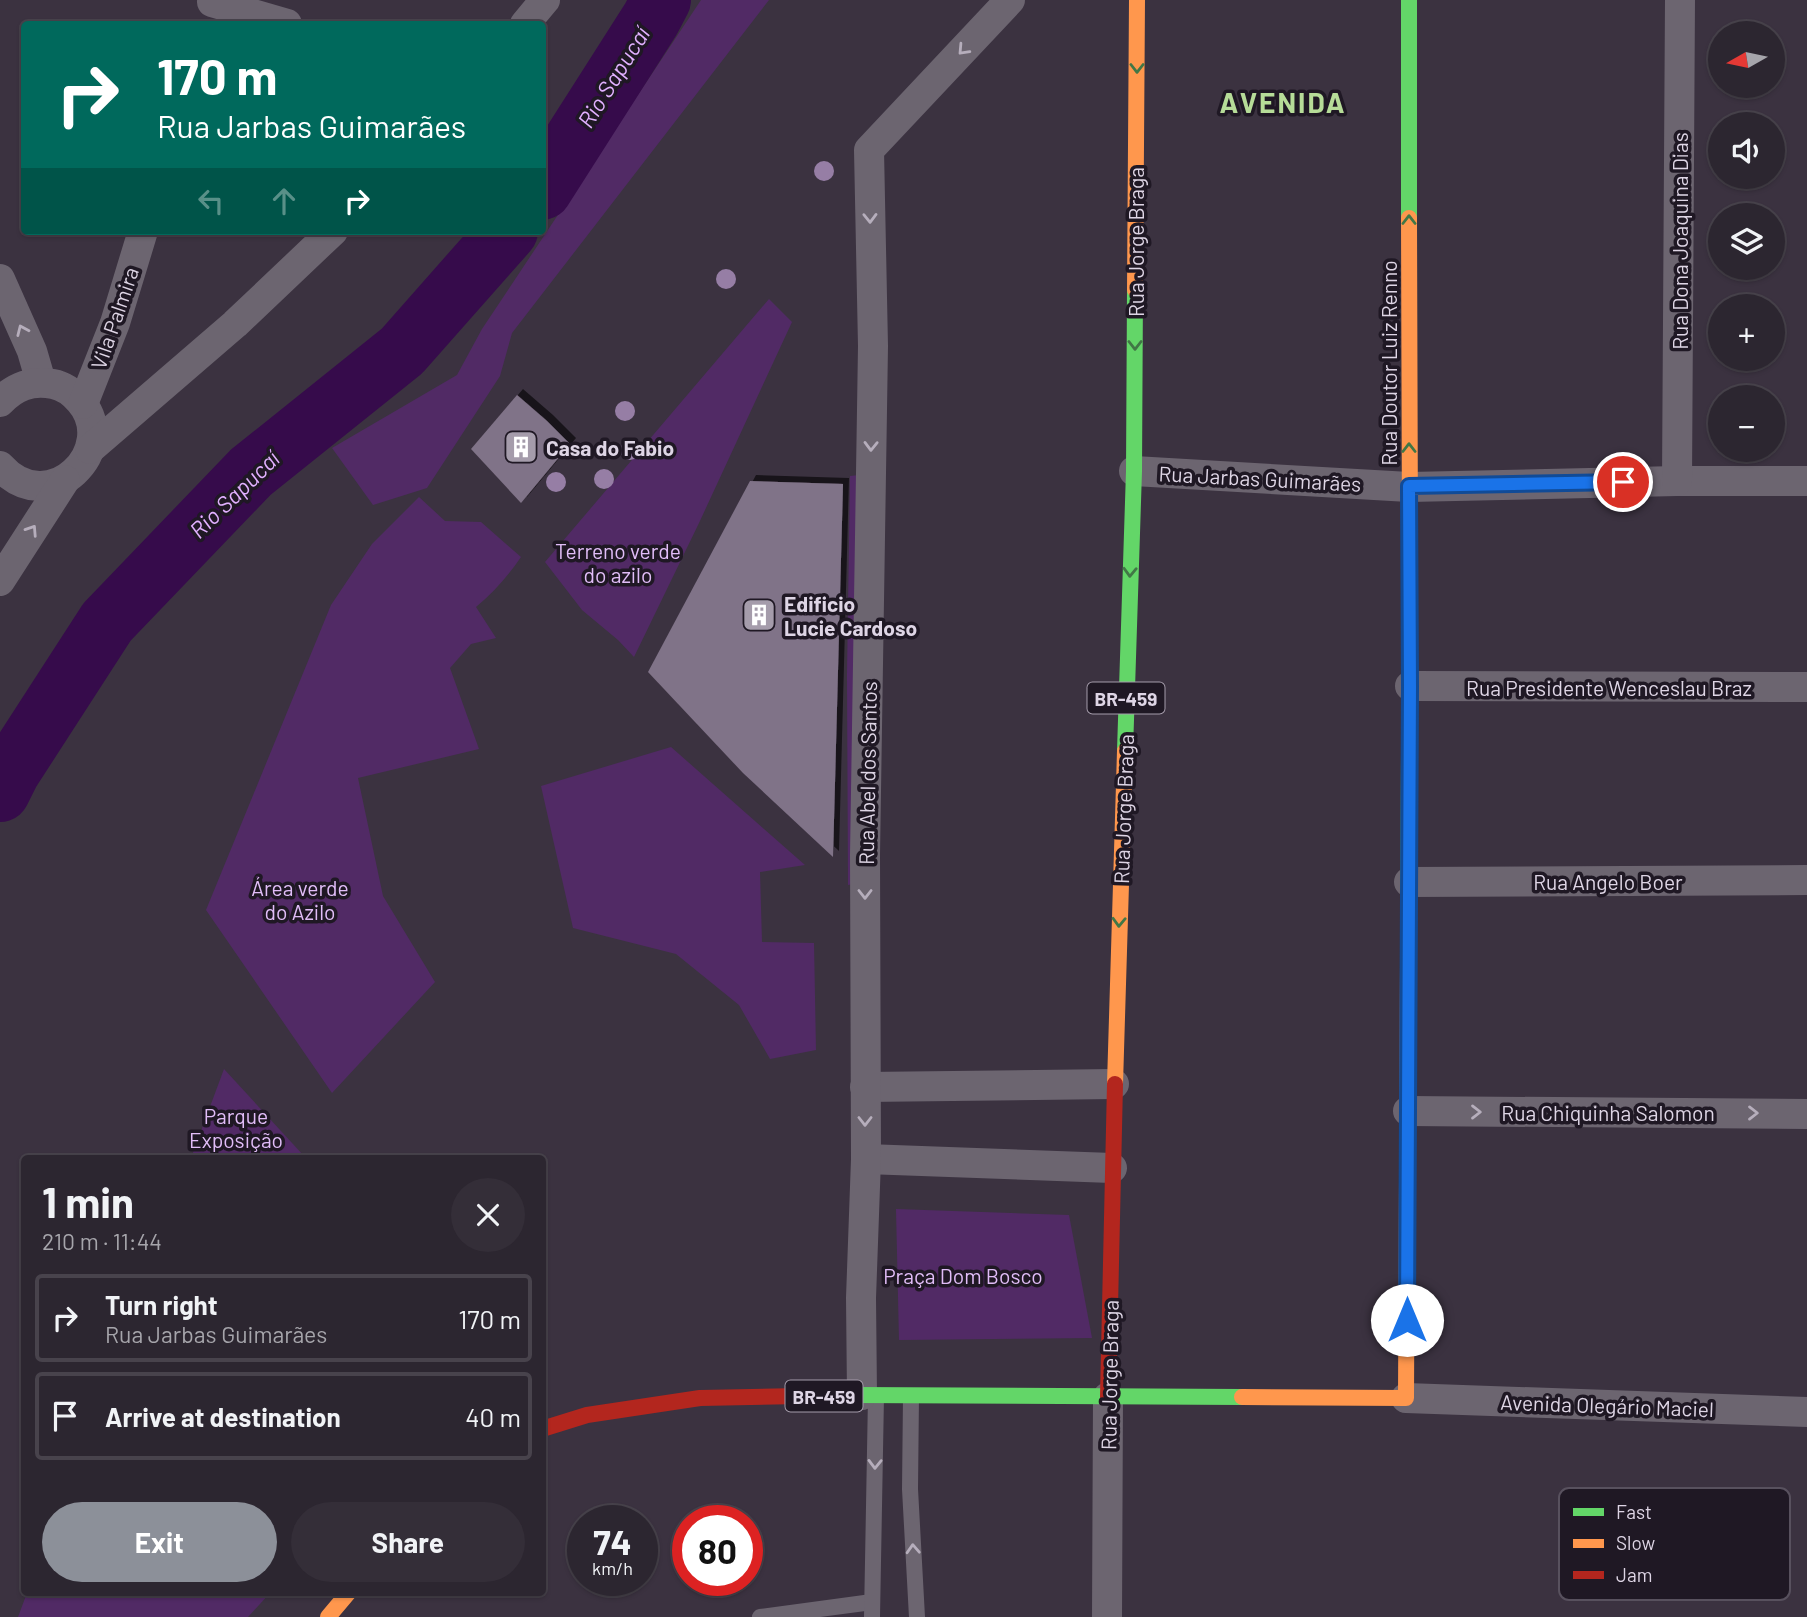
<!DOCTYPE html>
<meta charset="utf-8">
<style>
body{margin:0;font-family:Barlow,sans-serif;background:#342e38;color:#f1f3f6;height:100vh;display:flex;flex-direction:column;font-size:26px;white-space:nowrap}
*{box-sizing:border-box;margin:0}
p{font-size:23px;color:#a6a5ab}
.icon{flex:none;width:38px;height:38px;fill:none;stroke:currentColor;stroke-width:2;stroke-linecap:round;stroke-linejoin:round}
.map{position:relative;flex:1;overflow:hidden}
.drawer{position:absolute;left:21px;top:1155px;width:525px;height:441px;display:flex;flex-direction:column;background:#2c2630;border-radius:7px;box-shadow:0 2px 5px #0004,0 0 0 2px #48434c}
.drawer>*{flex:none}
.banner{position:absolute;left:21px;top:21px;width:525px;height:214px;border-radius:7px;box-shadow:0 2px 5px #0004,0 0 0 2px #48434c;background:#00695c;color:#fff;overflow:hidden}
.needle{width:46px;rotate:261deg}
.buttons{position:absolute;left:1708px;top:21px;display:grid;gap:14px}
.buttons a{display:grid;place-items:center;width:77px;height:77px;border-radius:50%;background:#2c2630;box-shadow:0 2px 5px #0004,0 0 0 2px #48434c;font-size:35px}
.speed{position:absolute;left:567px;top:1505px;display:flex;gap:14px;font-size:35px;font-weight:700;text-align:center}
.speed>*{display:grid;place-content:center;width:91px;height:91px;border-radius:50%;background:#2c2630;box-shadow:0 2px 5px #0004,0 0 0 2px #48434c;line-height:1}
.speed small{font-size:18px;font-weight:400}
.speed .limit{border:10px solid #d22;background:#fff;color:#111}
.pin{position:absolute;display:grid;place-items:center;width:60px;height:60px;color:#fff;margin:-30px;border:4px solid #fff;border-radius:50%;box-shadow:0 2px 7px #0007}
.me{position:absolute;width:77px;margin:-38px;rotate:0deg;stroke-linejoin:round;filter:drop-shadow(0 0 5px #0008)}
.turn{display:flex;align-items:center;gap:24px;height:147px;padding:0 21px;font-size:32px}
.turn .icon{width:91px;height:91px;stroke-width:2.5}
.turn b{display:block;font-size:49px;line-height:60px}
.lanes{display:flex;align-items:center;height:66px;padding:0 21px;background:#0003;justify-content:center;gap:35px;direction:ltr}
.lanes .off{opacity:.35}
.round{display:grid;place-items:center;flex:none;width:74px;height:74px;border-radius:37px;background:#342e38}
.head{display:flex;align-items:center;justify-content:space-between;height:119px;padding:0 21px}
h1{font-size:42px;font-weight:700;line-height:52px}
.action{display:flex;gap:14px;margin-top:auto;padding:14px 21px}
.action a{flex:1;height:80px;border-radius:42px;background:#8c9099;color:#fff;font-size:28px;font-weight:700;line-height:80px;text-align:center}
.action a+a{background:#342e38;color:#f1f3f6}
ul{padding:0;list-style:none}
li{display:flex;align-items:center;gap:21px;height:88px;margin:0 14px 10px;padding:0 7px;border:4px solid #48434c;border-radius:7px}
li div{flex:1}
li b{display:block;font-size:26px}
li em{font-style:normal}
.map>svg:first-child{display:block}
.green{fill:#512a65}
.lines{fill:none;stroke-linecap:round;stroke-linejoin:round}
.river{stroke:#360b4b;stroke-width:60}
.building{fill:#807388;filter:url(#shadow)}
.lane{stroke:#6c6570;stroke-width:16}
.street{stroke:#6c6570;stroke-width:30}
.fast{stroke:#63d668;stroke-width:16}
.slow{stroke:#ff974d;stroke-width:16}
.jam{stroke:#b3261e;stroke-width:16}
.tree{fill:#967ea5}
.oneway{stroke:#b6aebc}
.oneway2{stroke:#417746}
.route-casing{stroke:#114b97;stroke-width:18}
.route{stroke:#1a73e8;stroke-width:12}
.labels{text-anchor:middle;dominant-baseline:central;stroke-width:7;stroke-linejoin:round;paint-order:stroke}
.shield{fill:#1f1824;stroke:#a59cab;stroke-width:2}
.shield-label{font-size:19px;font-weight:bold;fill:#ded5e5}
.street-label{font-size:21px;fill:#ded5e5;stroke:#1f1824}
.poi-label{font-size:21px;font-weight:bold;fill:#ded5e5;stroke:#1f1824;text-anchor:start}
.park-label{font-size:21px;fill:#e1bdf8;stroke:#1f1824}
.water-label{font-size:23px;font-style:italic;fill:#e1b0ff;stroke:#1f1824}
.district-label{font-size:28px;font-weight:bold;letter-spacing:2px;fill:#b6dc98;stroke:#1f1824}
.key{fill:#1f1824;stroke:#58515e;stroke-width:2}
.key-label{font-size:19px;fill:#ded5e5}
</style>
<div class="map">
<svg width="1807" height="1617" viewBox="0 0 1807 1617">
<defs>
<filter id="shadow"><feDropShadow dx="6" dy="-6" stdDeviation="0" flood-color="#0009"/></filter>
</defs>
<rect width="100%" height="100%" fill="#3b3240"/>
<g class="green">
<polygon points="701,0 769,0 512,333 500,376 427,488 373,505 332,448 457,375 482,329"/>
<polygon points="769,299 792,322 699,523 634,657 618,640 582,610 545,562"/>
<polygon points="859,475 859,883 848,885 847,675 850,476"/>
<path d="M419,497L445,521L481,522L521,557C508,576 494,592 476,607L496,638L471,644L450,668L479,749L358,778L383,896L435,982L332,1093L206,910L331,605L372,544Z"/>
<polygon points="671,747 805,865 760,872 762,942 814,943 816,1050 770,1059 739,1005 676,954 573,928 541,786"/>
<polygon points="224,1069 304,1156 302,1158 191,1158"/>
<polygon points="896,1209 1069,1215 1092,1338 899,1340"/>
<polygon points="27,1593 27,1592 270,1593 248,1617 18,1617"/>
</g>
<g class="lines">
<g class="river">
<polyline points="542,190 651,19 661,0"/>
<polyline points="0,792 10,772 107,622 251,472 402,351 508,231"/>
</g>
</g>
<g class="building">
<polygon points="517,395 547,421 570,444 521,503 471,449"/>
<polygon points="750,481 843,484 833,857 743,773 648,672"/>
</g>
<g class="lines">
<g class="lane">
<polyline points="911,1396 910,1489 917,1617"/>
<polyline points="760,1617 872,1602"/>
<polyline points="872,1617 876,1396"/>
</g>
<g class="street">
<polyline points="212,2 287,24"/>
<polyline points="525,24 545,0"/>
<polyline points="0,279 32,351 41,382"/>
<path d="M0,402C15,386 31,380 53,384C64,386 73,393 80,401C121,448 50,522 0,466"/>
<polyline points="83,404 115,323 143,231"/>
<polyline points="90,449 235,324 333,231"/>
<polyline points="1134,471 1409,487 1677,481 1807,481"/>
<polyline points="1677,481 1680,0"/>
<polyline points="0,581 65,480"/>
<polyline points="1410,686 1807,687"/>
<polyline points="1409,882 1807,880"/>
<polyline points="865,1087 1114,1084"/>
<polyline points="1408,1111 1807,1114"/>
<polyline points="866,1159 1112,1168"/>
<polyline points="862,1395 861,1298 866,1159 865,855 873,346 869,150 1010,0"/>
<polyline points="1406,1398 1807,1412"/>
<polyline points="1107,1617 1108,1397"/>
</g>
<g class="fast">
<polyline points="1409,0 1409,218"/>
<polyline points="1125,751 1134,471 1135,290"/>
<polyline points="1408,966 1410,543"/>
<polyline points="852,1395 1242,1397"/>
</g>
<g class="slow">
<polyline points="1409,218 1410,543"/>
<polyline points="1135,290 1137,0"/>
<polyline points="1115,1084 1125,751"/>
<polyline points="1242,1397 1406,1398 1408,966"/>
<polyline points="328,1617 349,1592"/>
</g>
<g class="jam">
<polyline points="1108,1397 1115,1084"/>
<polyline points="542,1429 587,1415 700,1398 852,1395"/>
</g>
</g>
<g class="tree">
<circle cx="824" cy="171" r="10"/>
<circle cx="726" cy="279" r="10"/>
<circle cx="625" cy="411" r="10"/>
<circle cx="630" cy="450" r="10"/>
<circle cx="604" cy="479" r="10"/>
<circle cx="556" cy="482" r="10"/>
</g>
<defs><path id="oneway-chevron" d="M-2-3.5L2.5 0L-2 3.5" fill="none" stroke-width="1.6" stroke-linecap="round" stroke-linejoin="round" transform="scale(1.75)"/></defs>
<g class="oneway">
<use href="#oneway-chevron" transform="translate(963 50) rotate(133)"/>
<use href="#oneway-chevron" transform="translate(870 218) rotate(89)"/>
<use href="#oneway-chevron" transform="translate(22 330) rotate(-114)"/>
<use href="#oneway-chevron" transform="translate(871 446) rotate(91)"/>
<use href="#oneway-chevron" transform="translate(32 530) rotate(-57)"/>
<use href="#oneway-chevron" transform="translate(865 894) rotate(90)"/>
<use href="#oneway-chevron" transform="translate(1476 1112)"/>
<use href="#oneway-chevron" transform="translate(1753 1113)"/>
<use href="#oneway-chevron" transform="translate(865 1121) rotate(90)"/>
<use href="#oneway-chevron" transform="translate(875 1464) rotate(91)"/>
<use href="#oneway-chevron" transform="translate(913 1549) rotate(-93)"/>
</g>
<g class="oneway2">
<use href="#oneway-chevron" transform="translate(1137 68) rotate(90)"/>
<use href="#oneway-chevron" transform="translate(1409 220) rotate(-90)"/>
<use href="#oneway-chevron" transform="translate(1135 345) rotate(90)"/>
<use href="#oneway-chevron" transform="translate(1409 448) rotate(-90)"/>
<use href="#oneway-chevron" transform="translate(1130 572) rotate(92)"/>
<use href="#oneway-chevron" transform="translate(1119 922) rotate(92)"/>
</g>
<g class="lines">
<defs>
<polyline id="route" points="1407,1320 1410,686 1409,486 1623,482"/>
</defs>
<use href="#route" class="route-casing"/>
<use href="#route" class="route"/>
</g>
<defs>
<symbol id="building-square" viewBox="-11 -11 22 22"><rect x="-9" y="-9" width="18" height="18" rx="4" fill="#a59cab" stroke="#1f1824"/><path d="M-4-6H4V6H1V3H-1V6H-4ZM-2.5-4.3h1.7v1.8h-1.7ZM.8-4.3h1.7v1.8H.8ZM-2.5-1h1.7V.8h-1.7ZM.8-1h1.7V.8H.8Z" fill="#fff"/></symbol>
</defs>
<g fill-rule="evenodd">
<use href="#building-square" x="502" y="428" width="38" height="38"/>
<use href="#building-square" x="740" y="596" width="38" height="38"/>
</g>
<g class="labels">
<g class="shield">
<rect x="1087.5" y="682.5" width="77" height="31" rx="5"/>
<rect x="785.5" y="1380.5" width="77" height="31" rx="5"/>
</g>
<g class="shield-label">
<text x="1126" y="698">BR-459</text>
<text x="824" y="1396">BR-459</text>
</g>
<g class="street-label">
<text transform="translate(1679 241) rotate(-90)">Rua Dona Joaquina Dias</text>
<text transform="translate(1135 242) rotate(-90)">Rua Jorge Braga</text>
<text transform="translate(114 318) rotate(-71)">Vila Palmira</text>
<text transform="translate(1388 363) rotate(-90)">Rua Doutor Luiz Renno</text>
<text transform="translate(1260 478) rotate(3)">Rua Jarbas Guimarães</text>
<text x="1609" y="687">Rua Presidente Wenceslau Braz</text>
<text transform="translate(867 773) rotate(-89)">Rua Abel dos Santos</text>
<text transform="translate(1123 809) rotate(-88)">Rua Jorge Braga</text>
<text x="1608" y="881">Rua Angelo Boer</text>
<text x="1608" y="1112">Rua Chiquinha Salomon</text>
<text transform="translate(1109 1375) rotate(-89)">Rua Jorge Braga</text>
<text transform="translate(1607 1405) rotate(2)">Avenida Olegário Maciel</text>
</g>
<g class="poi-label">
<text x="546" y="447">Casa do Fabio</text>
<text x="784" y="603">Edificio<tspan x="784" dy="24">Lucie Cardoso</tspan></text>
</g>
<g class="park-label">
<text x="618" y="550">Terreno verde<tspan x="618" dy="24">do azilo</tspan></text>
<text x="300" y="887">Área verde<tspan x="300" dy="24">do Azilo</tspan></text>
<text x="236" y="1115">Parque<tspan x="236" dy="24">Exposição</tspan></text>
<text x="963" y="1275">Praça Dom Bosco</text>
</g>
<g class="water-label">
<text transform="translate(613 77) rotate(-58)">Rio Sapucaí</text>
<text transform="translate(234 494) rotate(-44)">Rio Sapucaí</text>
</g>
<g class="district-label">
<text x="1283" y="102">AVENIDA</text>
</g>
</g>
<rect x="1559" y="1488" width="231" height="112" rx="10" class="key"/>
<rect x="1573" y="1508" width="31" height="8" fill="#63d668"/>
<rect x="1573" y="1539" width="31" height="9" fill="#ff974d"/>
<rect x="1573" y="1571" width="31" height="8" fill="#b3261e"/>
<g class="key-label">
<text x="1616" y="1519">Fast</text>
<text x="1616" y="1550">Slow</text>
<text x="1616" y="1582">Jam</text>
</g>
</svg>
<div class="buttons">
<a><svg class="needle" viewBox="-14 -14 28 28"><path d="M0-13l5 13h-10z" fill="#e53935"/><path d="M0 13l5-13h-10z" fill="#a6a5ab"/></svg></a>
<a><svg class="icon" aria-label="sound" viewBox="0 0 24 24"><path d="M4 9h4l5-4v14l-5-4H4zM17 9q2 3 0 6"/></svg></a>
<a><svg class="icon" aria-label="layers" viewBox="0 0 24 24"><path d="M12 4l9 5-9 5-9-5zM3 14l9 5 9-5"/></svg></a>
<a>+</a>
<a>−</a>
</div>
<div class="speed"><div>74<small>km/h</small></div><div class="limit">80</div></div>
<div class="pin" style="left:1623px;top:482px;background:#d93025"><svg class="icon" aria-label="arrive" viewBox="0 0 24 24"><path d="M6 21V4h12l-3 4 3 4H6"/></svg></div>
<svg class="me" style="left:1407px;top:1320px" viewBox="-20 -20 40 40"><circle r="19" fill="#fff"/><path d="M0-13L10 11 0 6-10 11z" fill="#1a73e8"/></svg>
<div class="banner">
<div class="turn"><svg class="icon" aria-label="right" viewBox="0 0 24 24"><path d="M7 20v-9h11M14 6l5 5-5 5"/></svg><div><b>170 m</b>Rua Jarbas Guimarães</div></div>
<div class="lanes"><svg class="icon off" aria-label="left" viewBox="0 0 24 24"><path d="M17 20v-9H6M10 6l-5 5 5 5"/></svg><svg class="icon off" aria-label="ahead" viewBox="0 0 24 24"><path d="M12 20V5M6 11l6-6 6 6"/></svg><svg class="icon" aria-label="right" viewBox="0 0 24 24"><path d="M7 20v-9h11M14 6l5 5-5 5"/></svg></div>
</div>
<section class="drawer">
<div class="head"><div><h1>1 min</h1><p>210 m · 11:44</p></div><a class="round"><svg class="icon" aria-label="close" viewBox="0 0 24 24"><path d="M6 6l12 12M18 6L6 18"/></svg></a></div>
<ul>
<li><svg class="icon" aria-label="right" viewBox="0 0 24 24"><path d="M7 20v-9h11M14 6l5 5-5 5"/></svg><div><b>Turn right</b><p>Rua Jarbas Guimarães</p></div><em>170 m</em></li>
<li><svg class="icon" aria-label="arrive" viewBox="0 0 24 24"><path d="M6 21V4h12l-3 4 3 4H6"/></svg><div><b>Arrive at destination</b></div><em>40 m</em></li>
</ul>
<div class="action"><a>Exit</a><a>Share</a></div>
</section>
</div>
